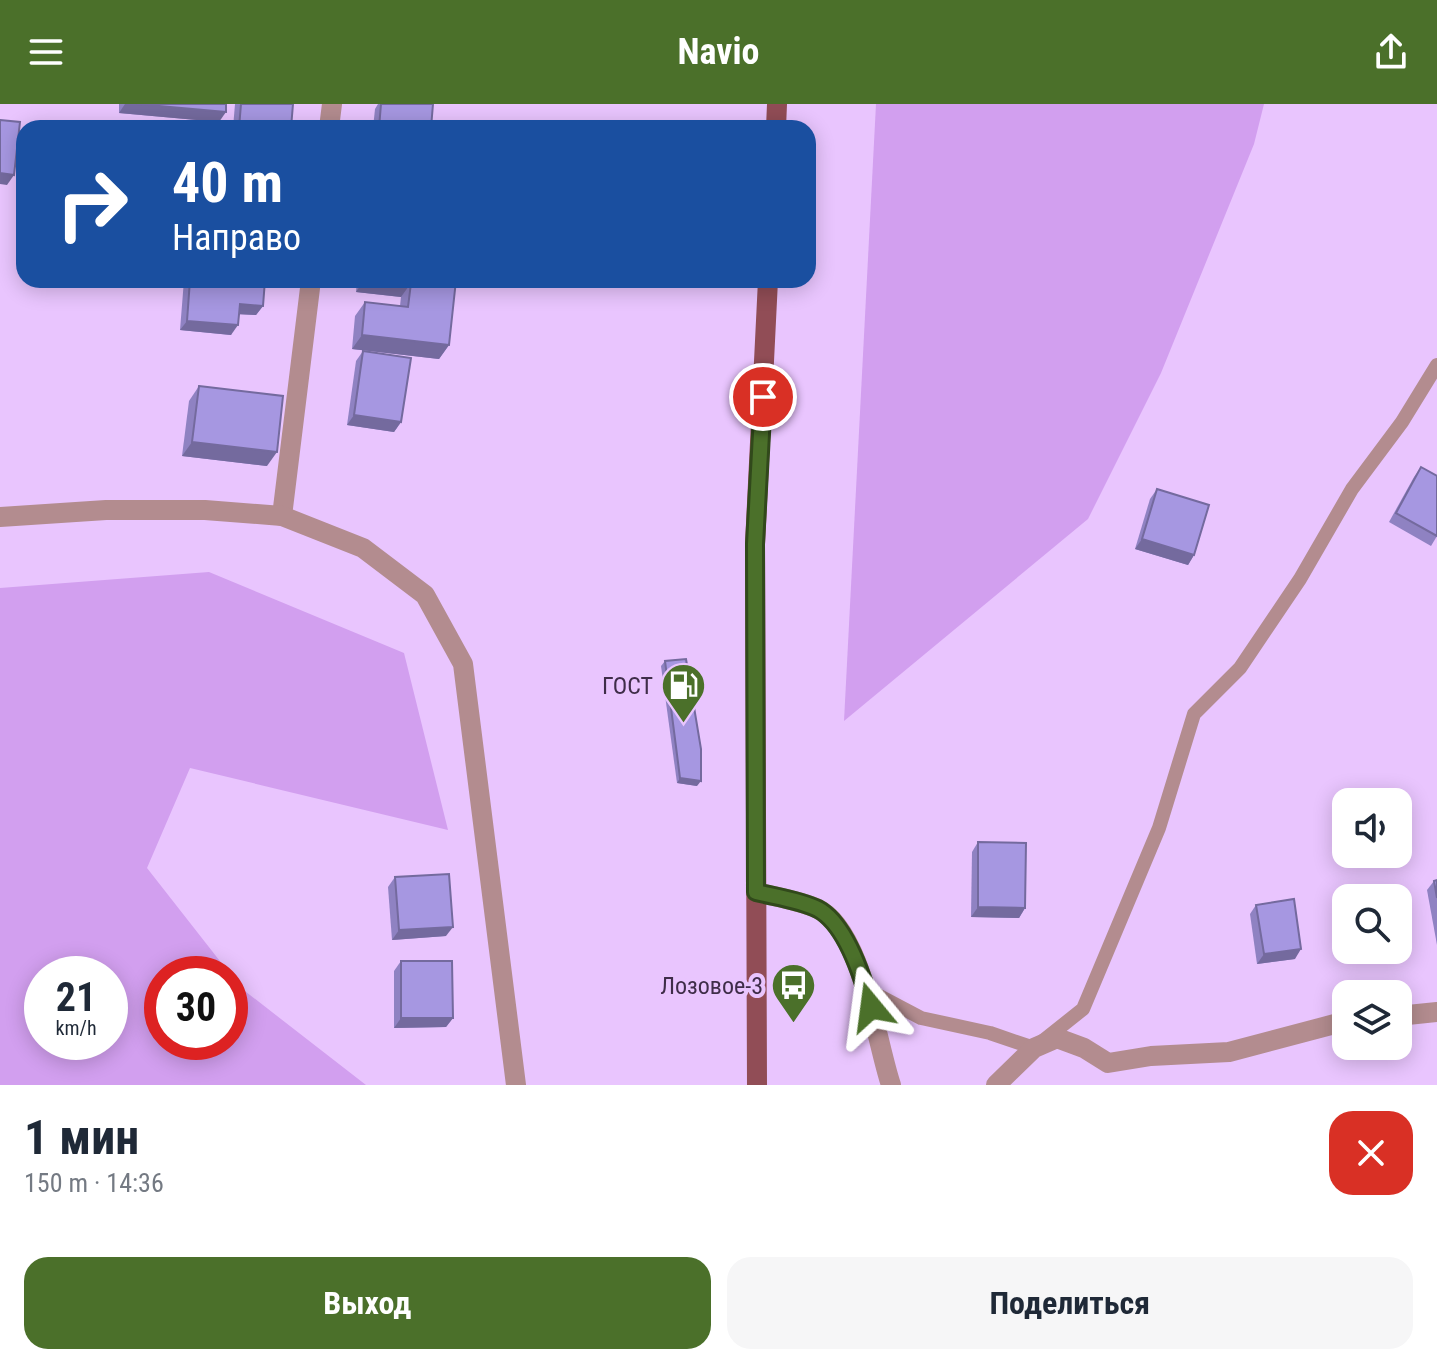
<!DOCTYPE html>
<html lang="ru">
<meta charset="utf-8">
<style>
body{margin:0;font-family:"Roboto Condensed",sans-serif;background:#f6f6f7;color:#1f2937;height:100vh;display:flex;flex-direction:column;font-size:30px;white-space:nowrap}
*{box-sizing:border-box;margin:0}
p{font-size:26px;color:#747a83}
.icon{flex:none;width:44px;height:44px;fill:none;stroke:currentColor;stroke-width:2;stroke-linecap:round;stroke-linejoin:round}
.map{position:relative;height:981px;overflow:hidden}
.panel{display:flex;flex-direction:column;background:#fff;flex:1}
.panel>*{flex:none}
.hud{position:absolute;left:16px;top:16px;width:800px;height:168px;border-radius:24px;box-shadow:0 4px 20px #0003;background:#1a4fa0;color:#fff;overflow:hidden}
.fabs{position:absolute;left:1332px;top:684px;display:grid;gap:16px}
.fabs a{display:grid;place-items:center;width:80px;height:80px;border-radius:16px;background:#fff;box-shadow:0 4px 20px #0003;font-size:40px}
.speed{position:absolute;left:24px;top:852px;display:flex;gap:16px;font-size:40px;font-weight:700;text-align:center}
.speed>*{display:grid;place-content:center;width:104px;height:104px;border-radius:50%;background:#fff;box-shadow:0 4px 20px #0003;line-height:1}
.speed small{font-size:20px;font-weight:400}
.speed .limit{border:12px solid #d22;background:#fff;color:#111}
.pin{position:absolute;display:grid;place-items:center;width:68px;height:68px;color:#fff;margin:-34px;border:4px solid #fff;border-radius:50%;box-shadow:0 2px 8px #0007}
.me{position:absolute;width:88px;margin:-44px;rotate:344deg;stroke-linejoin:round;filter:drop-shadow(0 0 6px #0008)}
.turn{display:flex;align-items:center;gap:28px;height:168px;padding:0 24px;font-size:36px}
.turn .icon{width:104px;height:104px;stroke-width:2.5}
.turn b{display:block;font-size:56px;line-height:68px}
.round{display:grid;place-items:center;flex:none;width:84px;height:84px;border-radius:24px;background:#f6f6f7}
.headline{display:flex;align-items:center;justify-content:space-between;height:136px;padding:0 24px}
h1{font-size:48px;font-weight:700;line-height:60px}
.action{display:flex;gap:16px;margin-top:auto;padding:16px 24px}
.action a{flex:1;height:92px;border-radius:24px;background:#4b702a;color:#fff;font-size:32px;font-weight:700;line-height:92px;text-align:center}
.action a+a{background:#f6f6f7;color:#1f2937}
header{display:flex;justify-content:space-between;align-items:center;height:104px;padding:0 24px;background:#4b702a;color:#fff;font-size:36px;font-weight:700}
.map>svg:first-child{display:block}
.green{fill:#d29fef;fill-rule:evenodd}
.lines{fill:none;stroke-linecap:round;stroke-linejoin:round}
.lane{stroke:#b38c8f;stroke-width:14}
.street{stroke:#b38c8f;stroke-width:20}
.primary{stroke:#914d56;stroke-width:20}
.wall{fill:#8f82c2}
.shaded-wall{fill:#746a9e}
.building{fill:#a697e1;stroke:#746a9e;stroke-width:2}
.route-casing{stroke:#31491b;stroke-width:20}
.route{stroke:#4b702a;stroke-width:14}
.labels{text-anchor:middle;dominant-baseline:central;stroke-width:8;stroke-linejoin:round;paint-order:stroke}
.poi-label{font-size:24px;fill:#3f2d49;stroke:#e9c5fe;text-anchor:end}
</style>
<header><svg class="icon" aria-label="menu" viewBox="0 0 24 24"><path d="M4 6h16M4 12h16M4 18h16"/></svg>Navio<svg class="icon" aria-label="share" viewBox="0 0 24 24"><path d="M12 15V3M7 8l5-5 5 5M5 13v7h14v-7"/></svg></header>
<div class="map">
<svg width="1437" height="981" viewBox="0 0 1437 981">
<rect width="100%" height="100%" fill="#e9c5fe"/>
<g class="green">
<polygon points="876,0 1264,0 1254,40 1161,269 1088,415 844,617"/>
<path d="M209,468L404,549L448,726L190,664L147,764L241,884L366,981H0V484ZM42,870H110V938H42ZM162,870H230V938H162Z"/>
</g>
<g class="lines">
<polyline class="lane" points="866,885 921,914 990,929 1034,944 1083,905 1159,724 1194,610 1240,564 1300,475 1352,385 1402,318 1437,261"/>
<g class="street">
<polyline points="329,24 332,0"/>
<polyline points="282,412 311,176"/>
<polyline points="0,413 106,406 205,406 282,412 363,444 425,491 463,560 516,981"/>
<path d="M756,788C776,793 797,796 816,804C862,824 876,937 891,981"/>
<polyline points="1398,912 1437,908"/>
<polyline points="996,981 1034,944 1057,934 1084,944 1108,959 1151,952 1229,948 1346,917"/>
</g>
<g class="primary">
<polyline points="776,24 777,0"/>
<polyline points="757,981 755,440 768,176"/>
</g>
</g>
<g class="wall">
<polygon points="119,0 226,0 219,18 119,9"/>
<polygon points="235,0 293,0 291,24 233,24"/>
<polygon points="378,0 433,0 431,24 373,24 375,5"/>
<polygon points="184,176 265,176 263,202 256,211 239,210 231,231 180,226"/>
<polygon points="357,176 456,176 449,241 439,255 352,245 355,212 365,198 400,202 401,193 356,188"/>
<polygon points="363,247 401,318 394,328 347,321 356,257"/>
<polygon points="199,282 267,362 182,352 189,297"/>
<polygon points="1421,363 1437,372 1437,432 1431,442 1389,418 1414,373"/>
<polygon points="1157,385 1194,451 1188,461 1135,445 1150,395"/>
<polygon points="665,557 697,682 677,679 661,562"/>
<polygon points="978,738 1025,804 1019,814 971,813 972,748"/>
<polygon points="395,773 446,832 392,836 388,783"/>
<polygon points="1437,776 1437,841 1427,786 1434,777"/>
<polygon points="1256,801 1295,855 1257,860 1250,810"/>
<polygon points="401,857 453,914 446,923 394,924 394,867"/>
</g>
<g class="shaded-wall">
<polygon points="125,0 137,0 226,8 219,18 119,9"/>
<polygon points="0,69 14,71 7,81 0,80"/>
<polygon points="364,176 383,176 411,179 401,193 356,188"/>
<polygon points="240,200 263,202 256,211 233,210"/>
<polygon points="187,217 238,221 231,231 180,226"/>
<polygon points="362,231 449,241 439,255 352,245"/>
<polygon points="354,311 401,318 394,328 347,321"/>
<polygon points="192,338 277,348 267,362 182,352"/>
<polygon points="1142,435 1194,451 1188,461 1135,445"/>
<polygon points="680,674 701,677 697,682 677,679"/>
<polygon points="978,803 1025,804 1019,814 971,813"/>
<polygon points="453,823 446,832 392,836 399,826"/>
<polygon points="1301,845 1295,855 1257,860 1264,850"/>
<polygon points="401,914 453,914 446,923 394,924"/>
</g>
<g class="building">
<polygon points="137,0 226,0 226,8"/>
<polygon points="241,0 293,0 291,24 239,24"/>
<polygon points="381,0 433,0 431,24 379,24"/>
<polygon points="0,16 20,18 14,71 0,69"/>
<polygon points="190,176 265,176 263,202 240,200 238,221 187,217"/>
<polygon points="383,176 456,176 449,241 362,231 365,198 408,203 411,179"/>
<polygon points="363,247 411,254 401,318 354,311"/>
<polygon points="199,282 283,292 277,348 192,338"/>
<polygon points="1421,363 1437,372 1437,432 1396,409"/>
<polygon points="1157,385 1209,401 1194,451 1142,435"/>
<polygon points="686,555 701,645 701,677 680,674 665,557"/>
<polygon points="978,738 1026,739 1025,804 978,803"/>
<polygon points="449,770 453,823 399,826 395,773"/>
<polygon points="1437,776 1437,794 1434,777"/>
<polygon points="1294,795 1301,845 1264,850 1256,801"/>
<polygon points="401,857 452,857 453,914 401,914"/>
</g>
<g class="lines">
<defs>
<path id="route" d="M763,293L755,440L756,788C776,793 800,796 818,805C846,820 863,874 871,903"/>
</defs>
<use href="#route" class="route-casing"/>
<use href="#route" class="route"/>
</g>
<defs>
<symbol id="fuel-pin" viewBox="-11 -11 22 30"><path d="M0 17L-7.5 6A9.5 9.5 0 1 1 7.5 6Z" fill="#4b702a" stroke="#e9c5fe"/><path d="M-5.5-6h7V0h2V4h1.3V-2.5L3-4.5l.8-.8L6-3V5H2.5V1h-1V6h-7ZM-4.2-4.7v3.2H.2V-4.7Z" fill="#fff"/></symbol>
<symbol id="bus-pin" viewBox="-11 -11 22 30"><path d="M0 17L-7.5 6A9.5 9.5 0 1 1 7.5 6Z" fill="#4b702a" stroke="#e9c5fe"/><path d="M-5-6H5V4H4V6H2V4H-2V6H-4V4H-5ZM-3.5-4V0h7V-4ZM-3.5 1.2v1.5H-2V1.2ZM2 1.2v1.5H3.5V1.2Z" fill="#fff"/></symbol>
</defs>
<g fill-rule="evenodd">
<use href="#fuel-pin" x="658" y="556" width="51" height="69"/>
<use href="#bus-pin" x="768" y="856" width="51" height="69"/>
</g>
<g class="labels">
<g class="poi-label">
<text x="653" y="582">ГОСТ</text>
<text x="763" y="882">Лозовое-3</text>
</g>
</g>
</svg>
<div class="fabs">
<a><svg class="icon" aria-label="sound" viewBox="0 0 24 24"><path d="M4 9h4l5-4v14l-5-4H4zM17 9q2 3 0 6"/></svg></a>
<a><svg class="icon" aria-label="search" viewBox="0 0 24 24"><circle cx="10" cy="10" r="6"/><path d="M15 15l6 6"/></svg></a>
<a><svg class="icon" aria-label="layers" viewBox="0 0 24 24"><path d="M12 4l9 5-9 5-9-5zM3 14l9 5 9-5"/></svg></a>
</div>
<div class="speed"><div>21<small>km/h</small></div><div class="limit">30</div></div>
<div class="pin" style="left:763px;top:293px;background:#d93025"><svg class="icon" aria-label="arrive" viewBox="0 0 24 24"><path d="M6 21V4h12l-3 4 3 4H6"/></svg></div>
<svg class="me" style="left:871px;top:903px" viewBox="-20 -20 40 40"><path d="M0-17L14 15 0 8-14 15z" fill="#4b702a" stroke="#fff" stroke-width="4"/></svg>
<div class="hud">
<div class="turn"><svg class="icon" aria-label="right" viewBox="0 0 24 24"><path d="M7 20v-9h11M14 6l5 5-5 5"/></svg><div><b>40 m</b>Направо</div></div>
</div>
</div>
<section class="panel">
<div class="headline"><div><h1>1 мин</h1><p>150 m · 14:36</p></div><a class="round" style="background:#d93025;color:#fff"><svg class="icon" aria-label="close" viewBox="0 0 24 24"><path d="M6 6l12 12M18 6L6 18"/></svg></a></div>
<div class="action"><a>Выход</a><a>Поделиться</a></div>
</section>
